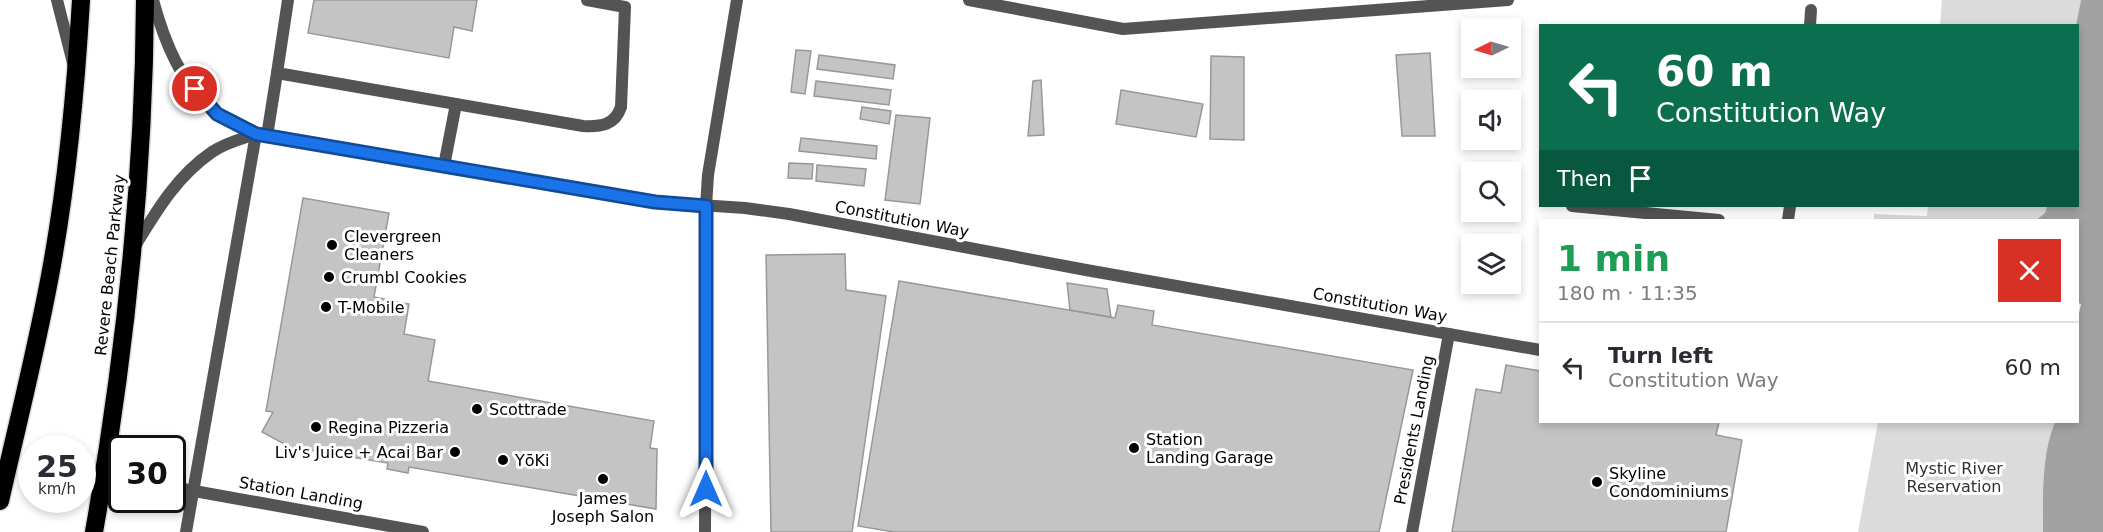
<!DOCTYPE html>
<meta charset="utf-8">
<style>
body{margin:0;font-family:"DejaVu Sans",sans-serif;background:#f2f2f3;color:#2b2b33;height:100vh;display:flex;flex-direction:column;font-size:22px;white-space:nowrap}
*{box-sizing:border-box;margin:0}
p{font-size:20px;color:#7c7c81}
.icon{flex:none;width:33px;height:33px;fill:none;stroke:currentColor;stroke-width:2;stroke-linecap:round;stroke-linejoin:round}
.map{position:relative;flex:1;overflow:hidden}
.drawer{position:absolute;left:1539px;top:219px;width:540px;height:204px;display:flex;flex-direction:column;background:#fff;border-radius:0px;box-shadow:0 3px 9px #0003}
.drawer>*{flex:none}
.top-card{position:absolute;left:1539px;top:24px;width:540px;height:183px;border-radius:0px;box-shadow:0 3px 9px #0003;background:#0b6e4f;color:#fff;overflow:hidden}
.needle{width:39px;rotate:265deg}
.controls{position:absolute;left:1461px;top:18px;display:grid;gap:12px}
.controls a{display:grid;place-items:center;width:60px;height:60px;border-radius:0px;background:#fff;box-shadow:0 3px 9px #0003;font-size:30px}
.speed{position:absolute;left:18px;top:435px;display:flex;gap:12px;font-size:30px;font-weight:700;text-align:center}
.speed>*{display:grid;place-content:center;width:78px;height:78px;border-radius:50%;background:#fff;box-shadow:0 3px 9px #0003;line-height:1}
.speed small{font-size:15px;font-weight:400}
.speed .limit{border:3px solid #111;border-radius:9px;background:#fff;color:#111}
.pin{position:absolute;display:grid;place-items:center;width:51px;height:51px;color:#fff;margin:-26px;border:3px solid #fff;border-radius:50%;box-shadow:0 2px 6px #0007}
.me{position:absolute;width:66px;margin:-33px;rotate:0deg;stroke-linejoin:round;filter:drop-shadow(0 0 4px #0008)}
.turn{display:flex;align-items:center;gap:21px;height:126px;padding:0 18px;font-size:27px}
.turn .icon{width:78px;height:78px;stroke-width:2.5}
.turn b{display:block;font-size:42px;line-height:51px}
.then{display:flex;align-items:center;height:57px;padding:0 18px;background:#0003;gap:12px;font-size:22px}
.round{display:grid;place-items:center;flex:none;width:63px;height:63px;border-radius:0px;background:#f2f2f3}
.summary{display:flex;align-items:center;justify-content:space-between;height:102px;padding:0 18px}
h1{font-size:36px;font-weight:700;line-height:45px;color:#1e9e55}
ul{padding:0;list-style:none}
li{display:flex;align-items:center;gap:18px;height:90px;padding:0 18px;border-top:2px solid #e1e1e2}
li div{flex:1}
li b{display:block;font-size:22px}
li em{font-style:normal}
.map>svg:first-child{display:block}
.green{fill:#dbdbdb}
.water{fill:#a2a2a2}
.building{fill:#c4c4c4;stroke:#989898;stroke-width:1.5}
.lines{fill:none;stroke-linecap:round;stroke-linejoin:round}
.highway-casing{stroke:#dbdbdb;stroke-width:21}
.lane{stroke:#545454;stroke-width:12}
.street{stroke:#545454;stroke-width:12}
.highway{stroke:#000;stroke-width:18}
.route-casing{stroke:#114b97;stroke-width:15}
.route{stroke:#1a73e8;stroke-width:10}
.poi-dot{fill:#000;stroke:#fff;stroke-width:2}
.labels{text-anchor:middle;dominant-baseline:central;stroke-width:6;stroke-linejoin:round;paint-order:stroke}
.street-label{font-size:16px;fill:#000;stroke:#fff}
.poi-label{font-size:16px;fill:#000;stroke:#fff;text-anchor:start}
.park-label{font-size:16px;fill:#323232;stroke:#fff}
</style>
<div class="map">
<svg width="2103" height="532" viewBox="0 0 2103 532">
<rect width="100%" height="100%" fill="#fff"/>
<g class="green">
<polygon points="1942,0 2081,0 2076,25 1940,26"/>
<polygon points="1928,206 2047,206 2045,213 2036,220 1874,220 1874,214 1927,216"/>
<path d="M1878,422H2055C2041,455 2043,497 2043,532H1858Z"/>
</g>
<path class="water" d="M2081,0H2103V532H2043C2043,497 2041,455 2055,422H2078V318L2081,304L2078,303V220H2036L2045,213L2047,206H2078L2076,25Z"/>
<g class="building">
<polygon points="314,0 477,0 472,31 454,27 449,58 308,33"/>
<polygon points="796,50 811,51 805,94 791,92"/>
<polygon points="1430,53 1435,136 1402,136 1396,55"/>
<polygon points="819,55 895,65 893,79 817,69"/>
<polygon points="1211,56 1244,57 1244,140 1210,139"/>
<polygon points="1041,80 1044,135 1028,136 1033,81"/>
<polygon points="816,81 891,90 889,105 814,96"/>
<polygon points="1121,90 1203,104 1196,137 1116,124"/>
<polygon points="862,107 891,111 889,124 860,119"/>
<polygon points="896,115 930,118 920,204 885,200"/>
<polygon points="801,138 877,146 876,159 799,151"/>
<polygon points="789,163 813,164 812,179 788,178"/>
<polygon points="817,165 866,169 864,186 816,181"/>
<polygon points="303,198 389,213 374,297 409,304 404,334 435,340 428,381 654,421 650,448 657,449 656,509 409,467 408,473 387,469 388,463 290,447 262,432 273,412 266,411"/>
<polygon points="845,254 846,290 886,296 852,532 771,532 766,255"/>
<polygon points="899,281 1115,318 1118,305 1154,311 1152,325 1413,370 1379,532 894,532 858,526"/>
<polygon points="1067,283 1107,289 1111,317 1070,310"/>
<polygon points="1506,365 1540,371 1540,422 1719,422 1716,435 1742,440 1726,532 1452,532 1476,389 1501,393"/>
</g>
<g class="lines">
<defs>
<g id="highway">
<path d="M0,501C18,421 39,340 53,259C68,174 76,86 81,0"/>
<path d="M94,532C125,356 144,179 145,0"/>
</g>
</defs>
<use href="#highway" class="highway-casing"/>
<g class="lane">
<path d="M288,0L277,73L583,126C601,127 615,125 621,107L625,7L587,0"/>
<polyline points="969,0 1123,29 1508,0"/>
<polyline points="1810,26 1811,10"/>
<polyline points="267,136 277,73"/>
<polyline points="444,166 456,104"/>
<polyline points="706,206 708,175 737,0"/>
<polyline points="1572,206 1719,220"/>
<polyline points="1788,220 1790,206"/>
<polyline points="186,532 256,134"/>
</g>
<g class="street">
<polyline points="57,0 73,63"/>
<path d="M153,0C164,41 181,84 215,112C226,121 242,128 256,134L655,202L745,208L789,214L1086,270L1540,350"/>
<path d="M135,246C157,210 177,176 212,152C225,143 241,139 256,134"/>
<polyline points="104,474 122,477"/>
<polyline points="172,487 423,532"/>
<polyline points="705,532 706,206"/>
<polyline points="1412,532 1449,334"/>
</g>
<use href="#highway" class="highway"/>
</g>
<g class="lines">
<defs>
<polyline id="route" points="195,89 217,114 256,134 655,202 706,206 706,489"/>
</defs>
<use href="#route" class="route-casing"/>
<use href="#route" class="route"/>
</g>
<g class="poi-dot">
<circle cx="332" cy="245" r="6"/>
<circle cx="329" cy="277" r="6"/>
<circle cx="326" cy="307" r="6"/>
<circle cx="477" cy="409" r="6"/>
<circle cx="316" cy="427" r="6"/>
<circle cx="1134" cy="448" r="6"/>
<circle cx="455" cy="452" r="6"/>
<circle cx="503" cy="460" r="6"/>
<circle cx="603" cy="479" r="6"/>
<circle cx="1597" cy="482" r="6"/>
</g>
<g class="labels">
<g class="street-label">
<text transform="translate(902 219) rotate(11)">Constitution Way</text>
<text transform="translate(110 265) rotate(-84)">Revere Beach Parkway</text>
<text transform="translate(1380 305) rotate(10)">Constitution Way</text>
<text transform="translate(1414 430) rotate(-79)">Presidents Landing</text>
<text transform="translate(301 493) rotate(10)">Station Landing</text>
</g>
<g class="poi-label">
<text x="344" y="236">Clevergreen<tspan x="344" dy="18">Cleaners</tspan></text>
<text x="341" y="277">Crumbl Cookies</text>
<text x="338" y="307">T-Mobile</text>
<text x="489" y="409">Scottrade</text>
<text x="328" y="427">Regina Pizzeria</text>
<text x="1146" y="439">Station<tspan x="1146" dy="18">Landing Garage</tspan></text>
<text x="443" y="452" text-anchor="end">Liv's Juice + Acai Bar</text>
<text x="515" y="460">YōKi</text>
<text x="1609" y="473">Skyline<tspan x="1609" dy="18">Condominiums</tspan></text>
<text x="603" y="498" text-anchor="middle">James<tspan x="603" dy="18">Joseph Salon</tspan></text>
</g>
<g class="park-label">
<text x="1954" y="468">Mystic River<tspan x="1954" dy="18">Reservation</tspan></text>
</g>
</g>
</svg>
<div class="controls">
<a><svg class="needle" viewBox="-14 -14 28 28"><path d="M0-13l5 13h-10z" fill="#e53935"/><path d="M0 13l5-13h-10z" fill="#7c7c81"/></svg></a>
<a><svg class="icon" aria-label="sound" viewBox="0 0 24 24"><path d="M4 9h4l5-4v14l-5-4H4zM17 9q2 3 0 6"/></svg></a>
<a><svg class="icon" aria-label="search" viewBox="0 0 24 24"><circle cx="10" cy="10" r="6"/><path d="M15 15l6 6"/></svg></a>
<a><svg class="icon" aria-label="layers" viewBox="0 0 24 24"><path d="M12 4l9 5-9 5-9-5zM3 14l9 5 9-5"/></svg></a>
</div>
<div class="speed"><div>25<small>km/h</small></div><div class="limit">30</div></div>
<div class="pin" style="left:195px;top:89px;background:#d93025"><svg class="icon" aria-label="arrive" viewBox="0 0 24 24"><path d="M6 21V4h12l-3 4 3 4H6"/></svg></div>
<svg class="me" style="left:706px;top:489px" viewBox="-20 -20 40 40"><path d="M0-17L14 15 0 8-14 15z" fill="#1a73e8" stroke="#fff" stroke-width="4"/></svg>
<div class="top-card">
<div class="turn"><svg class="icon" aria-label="left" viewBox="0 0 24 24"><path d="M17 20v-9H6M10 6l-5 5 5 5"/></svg><div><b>60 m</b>Constitution Way</div></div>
<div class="then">Then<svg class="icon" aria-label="arrive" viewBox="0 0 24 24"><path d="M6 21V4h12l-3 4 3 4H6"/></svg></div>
</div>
<section class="drawer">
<div class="summary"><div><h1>1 min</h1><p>180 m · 11:35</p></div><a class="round" style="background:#d93025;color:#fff"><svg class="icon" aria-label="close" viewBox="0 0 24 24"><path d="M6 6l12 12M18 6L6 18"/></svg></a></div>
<ul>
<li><svg class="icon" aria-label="left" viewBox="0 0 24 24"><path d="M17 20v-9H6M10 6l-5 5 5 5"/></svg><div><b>Turn left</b><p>Constitution Way</p></div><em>60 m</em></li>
</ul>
</section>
</div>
